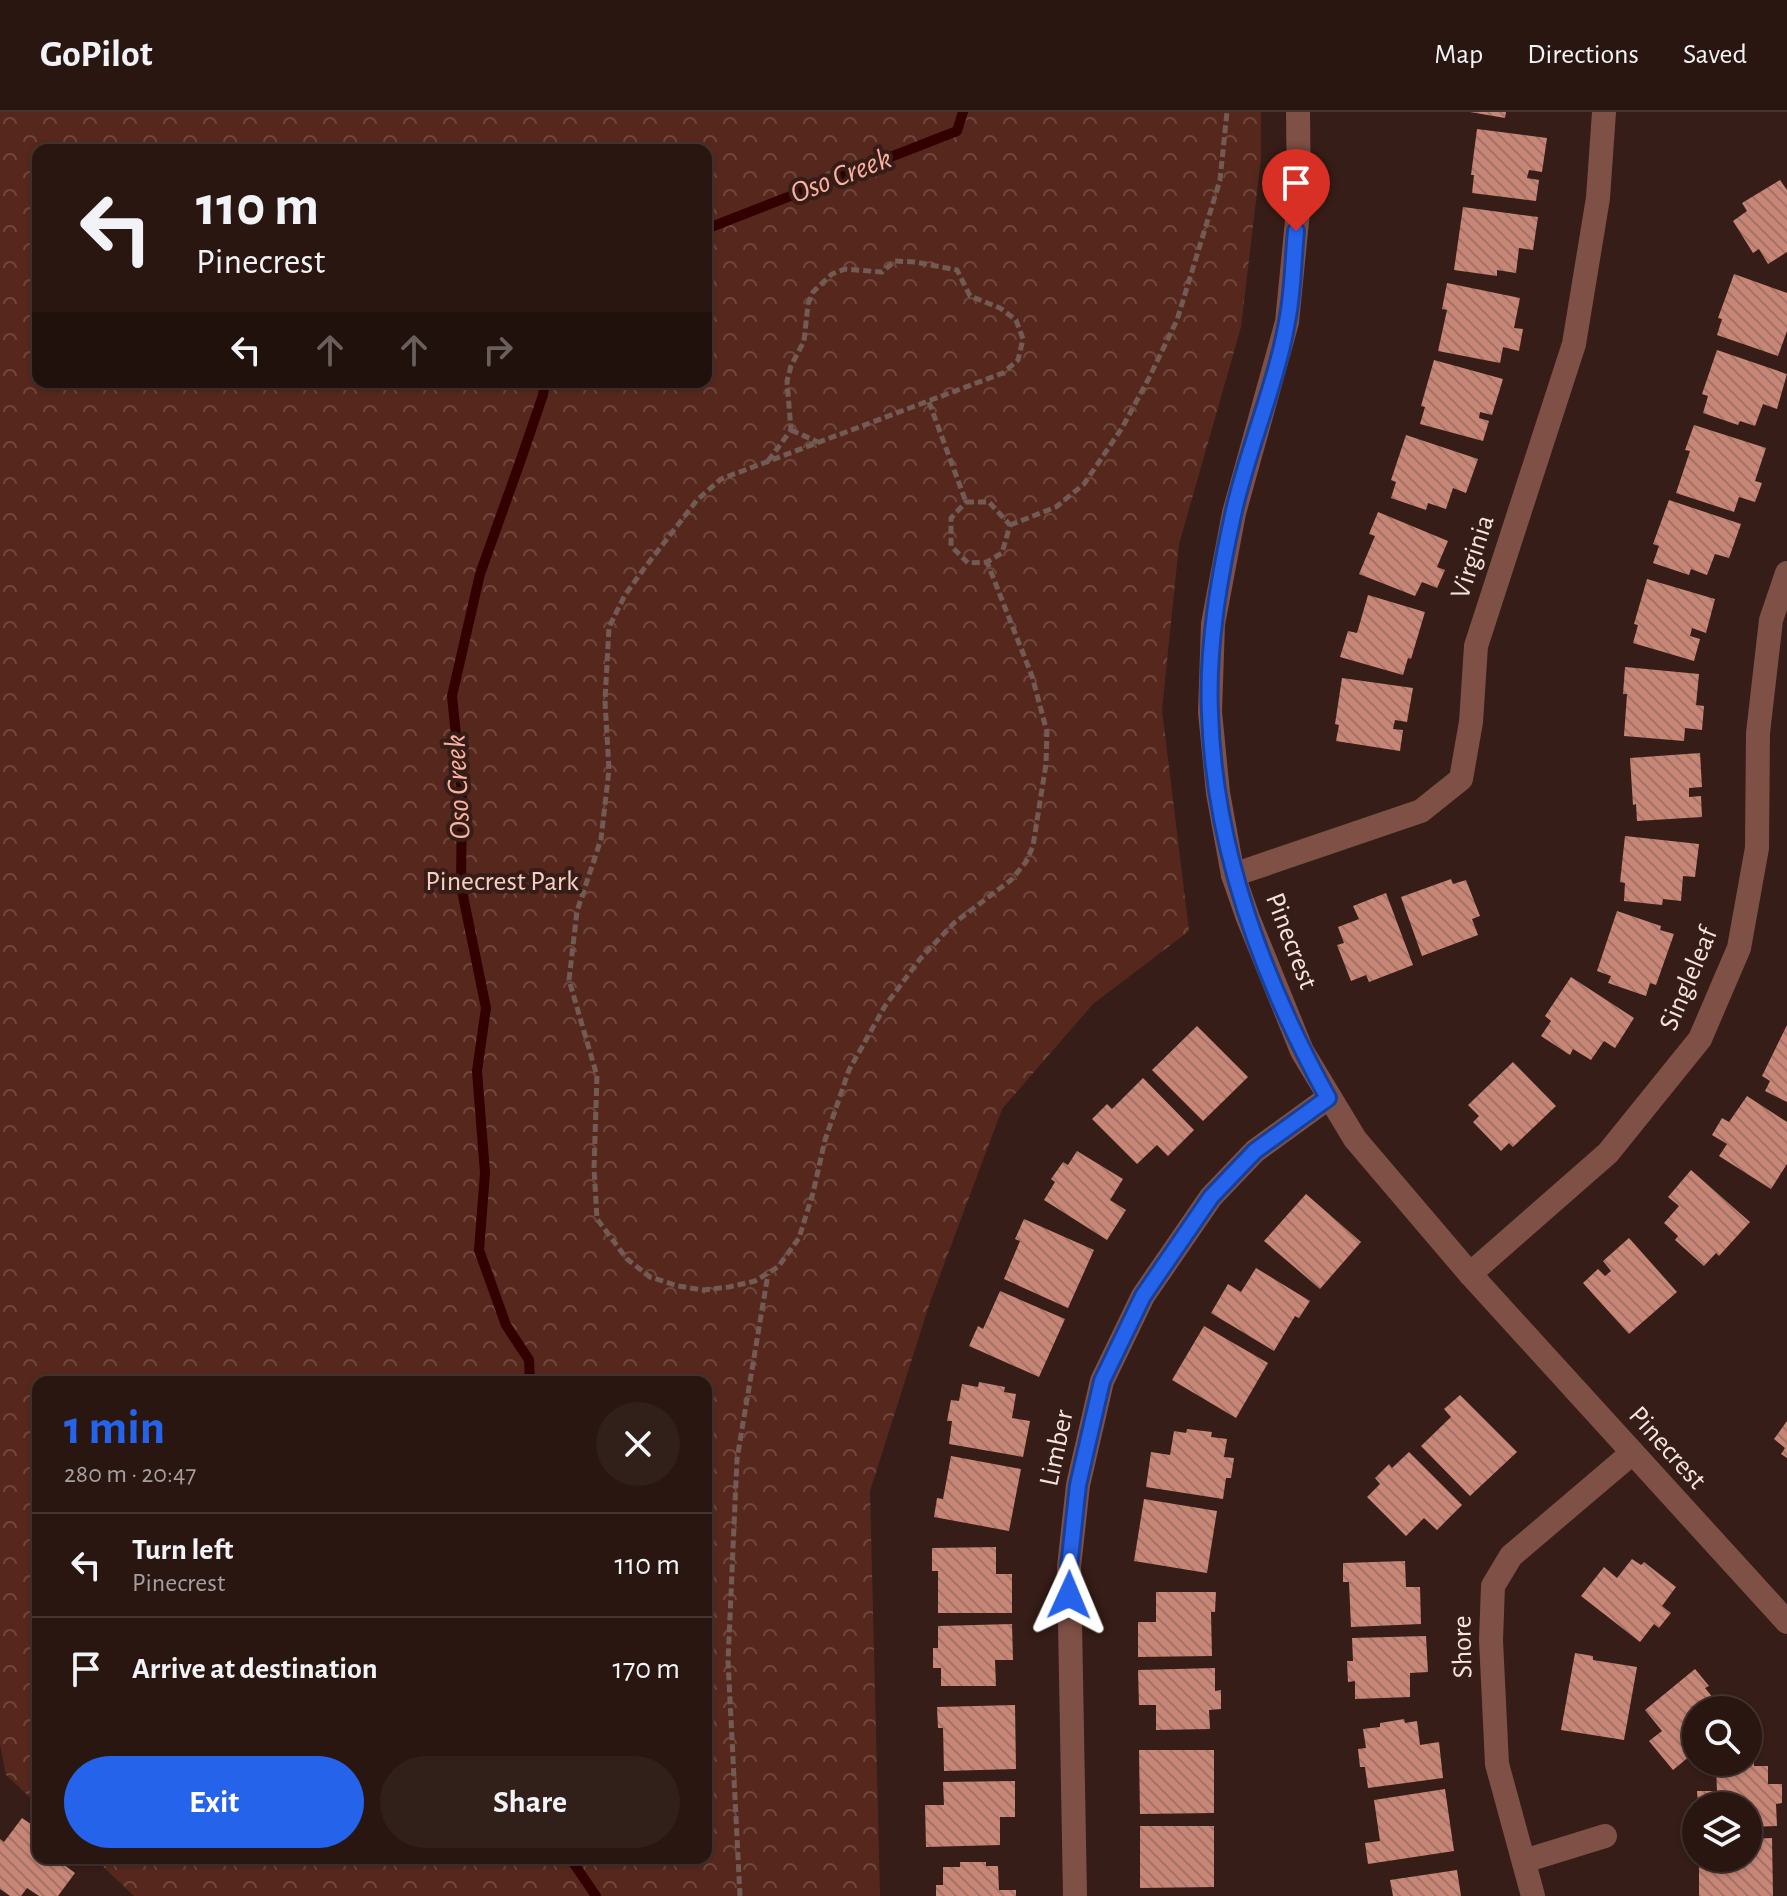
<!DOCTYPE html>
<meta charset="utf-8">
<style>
body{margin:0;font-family:"Alegreya Sans",sans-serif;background:#311f1a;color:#f1f3f6;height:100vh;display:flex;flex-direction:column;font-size:30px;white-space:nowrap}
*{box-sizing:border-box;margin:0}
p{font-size:26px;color:#a59f9f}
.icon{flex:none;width:44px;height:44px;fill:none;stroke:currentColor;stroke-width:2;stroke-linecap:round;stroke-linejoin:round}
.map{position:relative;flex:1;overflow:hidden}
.sheet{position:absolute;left:32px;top:1264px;width:680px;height:488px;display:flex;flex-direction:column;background:#291611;border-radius:16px;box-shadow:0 2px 6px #0004,0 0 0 2px #453531}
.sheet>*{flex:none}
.guide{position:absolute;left:32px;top:32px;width:680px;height:244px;border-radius:16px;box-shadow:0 2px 6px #0004,0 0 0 2px #453531;background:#291611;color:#f1f3f6;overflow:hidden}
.controls{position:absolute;left:1682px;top:1584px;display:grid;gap:16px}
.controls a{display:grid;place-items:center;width:80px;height:80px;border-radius:50%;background:#291611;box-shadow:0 2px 6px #0004,0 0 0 2px #453531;font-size:40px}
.pin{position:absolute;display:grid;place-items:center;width:68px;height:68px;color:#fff;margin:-82px -34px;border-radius:50% 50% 50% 0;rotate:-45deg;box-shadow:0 0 8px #0007}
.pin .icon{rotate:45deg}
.me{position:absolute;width:88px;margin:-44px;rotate:1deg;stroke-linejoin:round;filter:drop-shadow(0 0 6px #0008)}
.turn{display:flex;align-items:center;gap:28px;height:168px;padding:0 32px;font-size:36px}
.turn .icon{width:104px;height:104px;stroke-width:2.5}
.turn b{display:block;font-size:56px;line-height:68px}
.lanes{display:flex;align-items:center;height:76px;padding:0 32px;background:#0003;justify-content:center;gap:40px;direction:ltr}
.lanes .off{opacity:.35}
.round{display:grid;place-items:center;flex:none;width:84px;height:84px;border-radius:42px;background:#311f1a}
.headline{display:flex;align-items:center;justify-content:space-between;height:136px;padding:0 32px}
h1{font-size:48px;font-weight:700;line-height:60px;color:#2563eb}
.cta{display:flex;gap:16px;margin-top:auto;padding:16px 32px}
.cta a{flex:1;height:92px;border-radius:48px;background:#2563eb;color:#fff;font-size:32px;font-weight:700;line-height:92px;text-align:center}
.cta a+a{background:#311f1a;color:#f1f3f6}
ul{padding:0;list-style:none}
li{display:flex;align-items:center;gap:24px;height:104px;padding:0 32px;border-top:2px solid #453531}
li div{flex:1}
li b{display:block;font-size:30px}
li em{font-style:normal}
header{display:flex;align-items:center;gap:48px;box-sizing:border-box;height:112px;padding:0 40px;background:#291611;border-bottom:2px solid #453531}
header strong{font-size:38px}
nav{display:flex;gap:44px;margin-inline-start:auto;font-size:28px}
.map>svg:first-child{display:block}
.forest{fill:url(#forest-crowns);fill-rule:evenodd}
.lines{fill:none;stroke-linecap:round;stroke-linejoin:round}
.stream{stroke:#300;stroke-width:10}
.building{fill:url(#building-back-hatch)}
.path{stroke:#725b55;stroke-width:5;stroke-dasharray:8 4;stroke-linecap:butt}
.minor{stroke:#7f5045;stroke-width:24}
.route-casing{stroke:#184099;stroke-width:20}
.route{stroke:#2563eb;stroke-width:14}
.labels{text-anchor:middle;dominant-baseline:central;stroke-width:8;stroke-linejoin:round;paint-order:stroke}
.street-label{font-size:28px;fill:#f5e3de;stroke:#371d17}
.park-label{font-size:28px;fill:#f5cec4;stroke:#371d17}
.water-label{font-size:30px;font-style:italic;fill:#fcb19f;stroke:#371d17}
</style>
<header>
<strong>GoPilot</strong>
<nav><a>Map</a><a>Directions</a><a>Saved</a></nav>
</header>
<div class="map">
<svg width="1787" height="1784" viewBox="0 0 1787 1784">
<defs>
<pattern id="forest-crowns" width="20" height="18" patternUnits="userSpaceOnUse" patternTransform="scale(2)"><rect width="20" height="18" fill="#56281d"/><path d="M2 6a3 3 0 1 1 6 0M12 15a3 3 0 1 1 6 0" fill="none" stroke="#6f473d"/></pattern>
<pattern id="building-back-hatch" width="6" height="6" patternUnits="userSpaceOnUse" patternTransform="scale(2)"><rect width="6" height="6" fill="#c88676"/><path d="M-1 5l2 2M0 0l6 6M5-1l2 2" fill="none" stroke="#a27267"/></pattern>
</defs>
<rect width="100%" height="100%" fill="#371d17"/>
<path class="forest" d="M0,0H1261V47L1241,215L1179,432L1162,598L1189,819L1093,892L1002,997L930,1190L870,1379L880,1784H134L94,1746H706V1270H38V1693L6,1663L0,1632ZM38,38H706V270H38Z"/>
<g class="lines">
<g class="stream">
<polyline points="706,117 957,19 963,0"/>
<polyline points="530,1270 529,1248 506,1213 479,1138 485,1061 477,959 486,896 461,774 462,682 452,584 480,462 520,350 543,283 545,270"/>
<polyline points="570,1746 596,1784"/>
</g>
</g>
<g class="building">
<polygon points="1470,0 1506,0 1505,6"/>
<polygon points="1477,17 1547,26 1542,60 1529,58 1527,66 1539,68 1536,89 1472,81 1474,63 1471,63"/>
<polygon points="1780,68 1787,78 1787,140 1768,152 1759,137 1753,141 1733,109 1747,99 1742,91"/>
<polygon points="1463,95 1538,105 1533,138 1519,136 1516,161 1497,158 1497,164 1454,158"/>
<polygon points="1734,162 1787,181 1787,219 1778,244 1717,223 1722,207 1718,206"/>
<polygon points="1447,171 1520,186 1514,216 1523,217 1519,239 1503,235 1500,251 1438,239 1447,198 1442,197"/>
<polygon points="1717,238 1787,262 1777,297 1763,292 1755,314 1740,309 1738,313 1703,301 1708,284 1702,282"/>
<polygon points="1434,248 1503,267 1492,303 1480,300 1479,306 1489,309 1483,329 1420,312 1425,295 1421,294"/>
<polygon points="1694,313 1766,336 1755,369 1762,371 1755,390 1739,385 1734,400 1676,381 1690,339 1685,338"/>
<polygon points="1406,323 1478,347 1466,381 1453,376 1446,397 1428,391 1426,398 1391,386 1396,370 1391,368"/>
<polygon points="1669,388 1741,412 1729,446 1715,442 1707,463 1691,457 1689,463 1653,451 1659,434 1653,432"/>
<polygon points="1378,400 1448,429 1437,455 1445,458 1437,476 1422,470 1415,484 1359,462 1375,424 1369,422"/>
<polygon points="1647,467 1715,487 1706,521 1692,516 1690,524 1700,527 1694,549 1633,531 1638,513 1634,512"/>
<polygon points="1368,483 1425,500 1411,547 1408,546 1403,563 1340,545 1348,519 1357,521"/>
<polygon points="1625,555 1699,562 1696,593 1704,594 1702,618 1685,616 1684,629 1624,624 1627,582 1623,582"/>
<polygon points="1342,566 1413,576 1407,610 1395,608 1393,617 1403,618 1400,639 1336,629 1339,613 1335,612"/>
<polygon points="1700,641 1702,675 1689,676 1689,685 1701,684 1702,705 1637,709 1636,692 1633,693 1630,646"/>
<polygon points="1625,724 1699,732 1695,765 1683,764 1681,789 1663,787 1662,793 1624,789 1625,771 1620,770"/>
<polygon points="1451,767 1453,772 1466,768 1480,804 1472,807 1478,823 1422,844 1401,785"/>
<polygon points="1386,781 1413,853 1369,870 1366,863 1351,869 1337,833 1344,831 1338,815 1359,807 1353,794"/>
<polygon points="1617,799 1661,814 1660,818 1674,822 1656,873 1650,871 1646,884 1608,871 1611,864 1597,859"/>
<polygon points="1571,865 1634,906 1615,936 1604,929 1591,948 1573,937 1570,943 1541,924 1551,909 1545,904"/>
<polygon points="1787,913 1787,990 1765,979 1770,969 1762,964"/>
<polygon points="1197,914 1248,965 1203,1009 1152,958"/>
<polygon points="1513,950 1556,994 1513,1035 1509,1031 1501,1039 1473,1010 1479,1004 1468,993"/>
<polygon points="1143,966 1194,1018 1168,1044 1157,1033 1137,1052 1092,1007 1107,992 1112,997"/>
<polygon points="1747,984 1787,1010 1787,1052 1771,1077 1719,1044 1727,1032 1712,1023 1722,1006 1729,1010"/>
<polygon points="1077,1039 1123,1067 1110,1088 1126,1098 1107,1128 1044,1088 1055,1070 1051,1067 1063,1050 1068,1053"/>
<polygon points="1691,1058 1750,1110 1719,1144 1716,1141 1704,1154 1675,1128 1678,1124 1664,1111 1679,1094 1668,1085"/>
<polygon points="1306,1082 1361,1130 1320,1177 1264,1129"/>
<polygon points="1024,1107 1094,1138 1068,1196 1004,1167 1020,1129 1015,1127"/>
<polygon points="1629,1126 1677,1180 1629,1222 1583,1171 1598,1157 1605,1164 1611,1159 1603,1149"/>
<polygon points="1256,1156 1310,1189 1299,1206 1295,1204 1274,1239 1211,1201 1228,1172 1241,1180"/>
<polygon points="1000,1179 1065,1207 1039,1265 969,1234 978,1214 983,1217"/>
<polygon points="1204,1214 1268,1251 1236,1306 1172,1268"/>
<polygon points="979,1270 1005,1275 1004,1280 1016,1282 1012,1306 1030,1309 1023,1345 949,1332 952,1309 947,1309 951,1288 959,1289 962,1272 978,1275"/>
<polygon points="1460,1283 1517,1340 1470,1384 1421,1334 1451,1305 1444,1297"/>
<polygon points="1787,1309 1787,1346 1781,1342 1785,1336 1774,1327"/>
<polygon points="1187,1317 1212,1320 1211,1325 1227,1327 1224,1345 1234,1346 1231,1366 1226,1366 1223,1387 1146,1375 1151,1340 1170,1343 1174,1319 1186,1321"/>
<polygon points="1409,1340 1462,1393 1437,1418 1424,1406 1406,1424 1367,1385 1380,1372 1375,1366 1389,1352 1392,1356"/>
<polygon points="951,1344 1021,1357 1009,1419 934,1405 937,1386 943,1387"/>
<polygon points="1144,1387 1217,1399 1207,1461 1134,1449"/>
<polygon points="996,1435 996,1462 1012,1462 1012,1501 938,1501 938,1459 932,1459 932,1436"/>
<polygon points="1632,1447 1641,1453 1644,1450 1676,1475 1662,1494 1671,1501 1659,1516 1654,1512 1640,1530 1581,1484 1604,1455 1617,1466"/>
<polygon points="1405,1449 1406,1475 1420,1475 1421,1512 1351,1515 1349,1470 1343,1470 1343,1451"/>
<polygon points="1156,1480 1216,1480 1215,1500 1211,1500 1212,1544 1138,1545 1138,1510 1156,1510"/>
<polygon points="1012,1512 1013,1548 995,1548 996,1574 941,1574 941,1556 933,1556 933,1536 938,1536 938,1514"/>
<polygon points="1426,1524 1428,1560 1410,1561 1410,1585 1355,1587 1355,1569 1348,1570 1347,1549 1353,1549 1352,1526"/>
<polygon points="1575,1541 1593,1544 1593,1548 1637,1555 1624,1628 1561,1618"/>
<polygon points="1215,1556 1215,1579 1221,1578 1221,1597 1209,1598 1210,1617 1156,1618 1156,1593 1139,1593 1138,1558"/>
<polygon points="1695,1557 1709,1574 1705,1576 1723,1598 1696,1598 1696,1639 1673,1658 1649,1629 1662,1619 1645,1598"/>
<polygon points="1015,1593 1016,1657 944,1659 943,1616 938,1616 937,1595"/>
<polygon points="1404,1607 1405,1611 1417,1609 1420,1633 1439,1630 1443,1666 1368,1676 1365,1655 1360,1655 1358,1637 1366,1636 1363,1617 1380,1615 1380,1611"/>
<polygon points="1139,1638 1214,1638 1214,1701 1140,1702"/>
<polygon points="1728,1650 1754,1650 1754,1654 1768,1654 1768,1672 1782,1672 1782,1691 1776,1692 1777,1714 1748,1715 1748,1694 1698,1694 1697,1679 1717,1679 1716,1655 1728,1654"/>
<polygon points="1015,1669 1015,1705 1000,1705 1000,1733 926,1735 925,1693 944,1693 943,1670"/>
<polygon points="1445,1677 1454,1739 1368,1752 1365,1731 1380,1729 1374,1688"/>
<polygon points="22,1706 38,1717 38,1746 55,1746 75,1761 58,1784 39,1784 27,1776 21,1784 10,1784 0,1777 0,1727 4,1730"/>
<polygon points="1140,1714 1214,1714 1214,1775 1140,1776"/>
<polygon points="1772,1726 1773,1784 1699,1784 1699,1746 1748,1746 1748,1727"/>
<polygon points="960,1750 986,1750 986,1754 998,1754 999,1778 1016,1778 1016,1784 936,1784 936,1773 943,1773 943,1755 960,1755"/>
<polygon points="1457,1758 1461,1784 1393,1784 1390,1768"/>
</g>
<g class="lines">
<g class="path">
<polyline points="929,290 966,390"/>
<polyline points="791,318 818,330"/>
<polyline points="768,349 791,318 787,269 791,254 804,229 808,192 813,180 832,162 845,157 882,160 895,149 915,150 957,158 970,184 1000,196 1016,208 1023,227 1018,248 1003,261 721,367 697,388 643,458 625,483 609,515 605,589 609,658 601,727 577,799 569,868 597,964 594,1056 597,1107 627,1147 650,1165 678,1174 703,1178 729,1175 755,1169 778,1155 799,1126 813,1081 825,1028 849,958 885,894 920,847 954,811 1011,768 1026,750 1033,734 1046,652 1047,620 1032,564 987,450"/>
<polygon points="966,390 989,390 1010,413 1002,441 987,450 968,451 951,434 951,406"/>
<polyline points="1010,413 1056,395 1084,372 1122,316 1149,266 1177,208 1220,68 1227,0"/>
<polyline points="740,1784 728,1549 737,1347 768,1162"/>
</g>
<g class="minor">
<polyline points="1298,0 1299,89 1287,210 1234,401 1213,512 1210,600 1218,681 1233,763 1248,806 1302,939 1355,1027 1470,1162 1787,1510"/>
<polyline points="1233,763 1421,699 1461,667 1471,610 1476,534 1574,232 1598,86 1604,0"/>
<polyline points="1470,1162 1608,1041 1700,927 1739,836 1757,736 1758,621 1771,508 1787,461"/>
<polyline points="1524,1749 1605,1724"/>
<polyline points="1075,1784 1069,1455 1078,1373 1102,1269 1143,1184 1211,1085 1255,1039 1328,986"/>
<polyline points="1533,1784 1497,1652 1491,1528 1493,1474 1511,1444 1631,1342"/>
</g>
</g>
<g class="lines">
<defs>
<path id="route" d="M1069,1483V1455L1078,1373L1102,1269L1143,1184L1211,1085L1255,1039L1328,986C1263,868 1214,737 1210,601C1207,535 1219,467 1233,403C1247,339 1276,273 1287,210C1293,180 1293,149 1296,119"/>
</defs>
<use href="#route" class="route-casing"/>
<use href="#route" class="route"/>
</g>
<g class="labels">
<g class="street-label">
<text transform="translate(1473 445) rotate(-72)">Virginia</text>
<text transform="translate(1291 829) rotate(69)">Pinecrest</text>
<text transform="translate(1689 867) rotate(-67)">Singleleaf</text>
<text transform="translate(1057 1336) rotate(-78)">Limber</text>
<text transform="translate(1667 1336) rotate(48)">Pinecrest</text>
<text transform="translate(1463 1535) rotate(-91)">Shore</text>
</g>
<g class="park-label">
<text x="502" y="770">Pinecrest Park</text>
</g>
<g class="water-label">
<text transform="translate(841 64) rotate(-21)">Oso Creek</text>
<text transform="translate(458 675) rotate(-93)">Oso Creek</text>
</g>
</g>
</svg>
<div class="controls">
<a><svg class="icon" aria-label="search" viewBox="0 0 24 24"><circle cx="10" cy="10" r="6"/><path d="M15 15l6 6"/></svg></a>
<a><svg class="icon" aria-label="layers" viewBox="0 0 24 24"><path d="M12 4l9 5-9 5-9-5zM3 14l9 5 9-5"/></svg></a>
</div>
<div class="pin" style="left:1296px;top:119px;background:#d93025"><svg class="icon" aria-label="arrive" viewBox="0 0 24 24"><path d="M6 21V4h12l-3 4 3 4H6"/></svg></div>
<svg class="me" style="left:1069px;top:1483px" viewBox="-20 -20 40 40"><path d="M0-17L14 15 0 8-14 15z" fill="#2563eb" stroke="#fff" stroke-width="4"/></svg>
<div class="guide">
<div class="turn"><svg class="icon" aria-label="left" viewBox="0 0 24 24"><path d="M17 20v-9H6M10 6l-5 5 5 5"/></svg><div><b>110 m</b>Pinecrest</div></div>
<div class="lanes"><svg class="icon" aria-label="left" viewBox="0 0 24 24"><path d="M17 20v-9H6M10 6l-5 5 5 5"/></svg><svg class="icon off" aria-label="ahead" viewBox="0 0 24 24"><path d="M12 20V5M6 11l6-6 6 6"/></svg><svg class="icon off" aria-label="ahead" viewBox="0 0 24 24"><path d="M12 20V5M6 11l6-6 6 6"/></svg><svg class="icon off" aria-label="right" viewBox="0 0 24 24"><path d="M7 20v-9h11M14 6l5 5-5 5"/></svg></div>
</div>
<section class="sheet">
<div class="headline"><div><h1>1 min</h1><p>280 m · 20:47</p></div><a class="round"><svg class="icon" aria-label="close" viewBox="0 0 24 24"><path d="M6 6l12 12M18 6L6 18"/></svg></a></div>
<ul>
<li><svg class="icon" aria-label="left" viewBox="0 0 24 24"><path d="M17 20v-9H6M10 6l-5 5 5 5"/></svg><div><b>Turn left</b><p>Pinecrest</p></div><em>110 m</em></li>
<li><svg class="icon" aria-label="arrive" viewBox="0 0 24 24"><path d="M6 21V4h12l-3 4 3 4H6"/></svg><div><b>Arrive at destination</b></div><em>170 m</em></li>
</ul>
<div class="cta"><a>Exit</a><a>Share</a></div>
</section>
</div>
